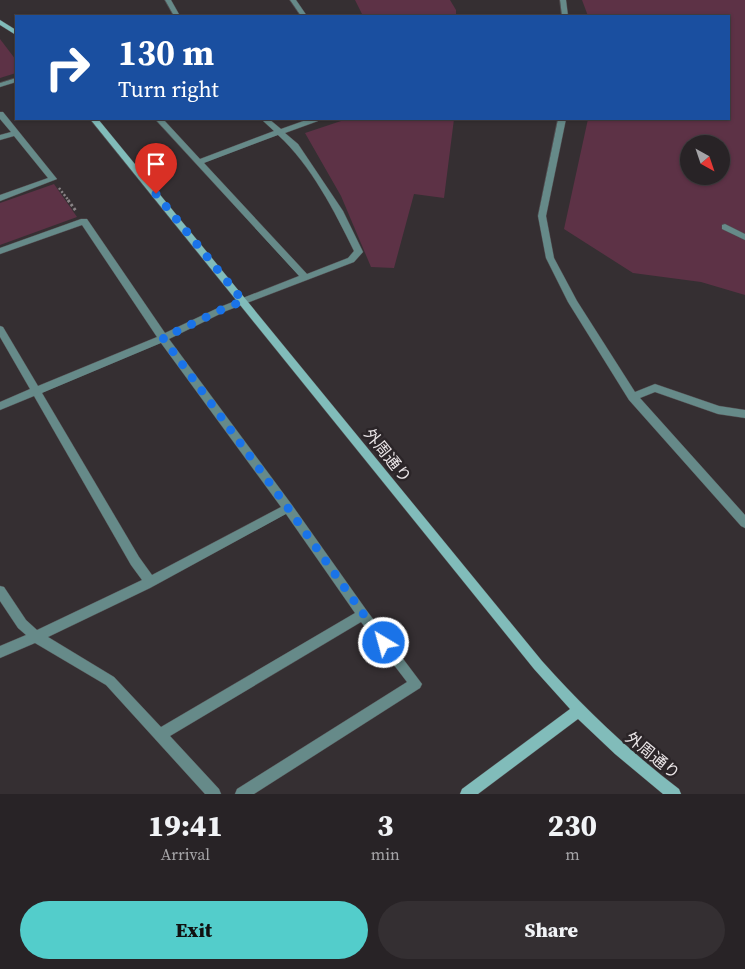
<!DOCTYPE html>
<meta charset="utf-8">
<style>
body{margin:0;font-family:"Source Serif 4","Noto Sans JP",serif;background:#342f32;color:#f1f3f6;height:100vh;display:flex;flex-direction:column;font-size:19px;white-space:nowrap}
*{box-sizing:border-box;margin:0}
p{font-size:16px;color:#a5a4a7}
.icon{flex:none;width:28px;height:28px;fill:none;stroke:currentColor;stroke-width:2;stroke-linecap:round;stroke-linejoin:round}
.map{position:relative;height:794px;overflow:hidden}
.panel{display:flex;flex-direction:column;background:#282326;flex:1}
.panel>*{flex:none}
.banner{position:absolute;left:15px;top:15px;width:715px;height:105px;border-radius:0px;box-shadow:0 1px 4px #0004,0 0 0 1px #444043;background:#1a4fa0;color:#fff;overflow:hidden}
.needle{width:32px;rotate:140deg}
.fabs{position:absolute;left:680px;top:135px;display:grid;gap:10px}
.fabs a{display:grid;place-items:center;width:50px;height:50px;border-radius:50%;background:#282326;box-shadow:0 1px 4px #0004,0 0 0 1px #444043;font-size:25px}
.pin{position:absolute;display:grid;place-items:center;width:42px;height:42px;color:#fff;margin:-51px -21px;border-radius:50% 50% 50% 0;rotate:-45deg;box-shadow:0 0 5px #0007}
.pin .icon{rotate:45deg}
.me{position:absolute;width:55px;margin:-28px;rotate:323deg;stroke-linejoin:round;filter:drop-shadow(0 0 4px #0008)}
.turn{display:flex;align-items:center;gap:18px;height:105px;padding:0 20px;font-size:22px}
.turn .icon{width:65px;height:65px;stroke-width:2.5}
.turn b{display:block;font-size:35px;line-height:42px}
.eta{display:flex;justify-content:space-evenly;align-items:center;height:85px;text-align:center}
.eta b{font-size:30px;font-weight:800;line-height:35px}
.cta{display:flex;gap:10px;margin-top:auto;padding:10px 20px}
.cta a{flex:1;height:58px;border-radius:30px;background:#53cdcb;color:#111;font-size:20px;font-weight:800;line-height:58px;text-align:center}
.cta a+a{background:#342f32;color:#f1f3f6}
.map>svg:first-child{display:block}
.green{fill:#5d3246;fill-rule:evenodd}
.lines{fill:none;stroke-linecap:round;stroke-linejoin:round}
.street-casing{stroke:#524c4f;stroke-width:1}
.secondary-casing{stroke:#524c4f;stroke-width:1}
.path-far1{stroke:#898486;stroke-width:2.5;stroke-dasharray:2 2;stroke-linecap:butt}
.path{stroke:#898486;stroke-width:3;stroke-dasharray:2.5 2.5;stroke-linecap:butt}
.street{fill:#668a89;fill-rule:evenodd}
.secondary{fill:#81bcba;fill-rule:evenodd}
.route{stroke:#1a73e8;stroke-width:9;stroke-dasharray:0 16.2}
.labels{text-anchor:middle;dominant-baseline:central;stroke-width:5;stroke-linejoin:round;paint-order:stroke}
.street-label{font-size:16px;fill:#ebe6e8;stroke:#2b2528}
</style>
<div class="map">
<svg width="745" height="794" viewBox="0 0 745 794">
<rect width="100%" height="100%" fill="#352f32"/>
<g class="green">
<polygon points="355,0 450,0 456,10 456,16 363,16"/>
<path d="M582,0H745V295L701,282L633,273L564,229L588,119H729V16H588ZM689,144H721V176H689Z"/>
<polygon points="0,39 16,60 16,73 0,78"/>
<polygon points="347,119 454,119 444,198 414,194 394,268 371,267 341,196 305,133"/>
<polygon points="54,184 77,217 0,245 0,203"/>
</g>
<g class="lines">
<defs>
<g id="street">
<polygon points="165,0 171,0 180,16 174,16"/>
<polygon points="290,0 296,0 307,16 301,16"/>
<polygon points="560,0 566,0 568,16 562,16"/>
<polygon points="16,78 16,82 0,87 0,83"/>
<polygon points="0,112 3,112 57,179 0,201 0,195 48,178 14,136 0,140 0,135 11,132 0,119"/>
<path d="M155,119H163L200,159L274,131L261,119H269L281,129L309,119H319L318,121L285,133L298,144L343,211L363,252L354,262L226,311L169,339L292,505L367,611L422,684L420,688L254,794H235L237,789L407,682L361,622L170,736L219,789L221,794H205L106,685L35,643L0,658V646L26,635L18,628L0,601V586L4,587L26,620L37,630L142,580L131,565L34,396L0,410V402L30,389L0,337V326L3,327L38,386L157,337L82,225L0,254V248L81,219H87L165,333L220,307L299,276ZM278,135C311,165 335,212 354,251L348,258L307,274L204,163ZM161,343L281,507L152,575L139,557L42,393ZM286,514L355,613L161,727L114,677L48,637L150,588Z"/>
<polygon points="558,119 566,119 546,216 554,258 577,301 635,392 655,384 719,406 745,410 745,418 718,414 655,392 640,398 745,515 745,528 741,526 629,400 568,302 546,258 538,216"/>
<polygon points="725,224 745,234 745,240 722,229 722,225"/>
</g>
<g id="secondary">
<polygon points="0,20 16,30 16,35 0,25"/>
<path d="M90,119H98L542,661C584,708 629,751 679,789L681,794H663L615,754L578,719L478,794H460L462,789L570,709L534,669Z"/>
</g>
</defs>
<use href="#street" class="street-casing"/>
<use href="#secondary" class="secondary-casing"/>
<polyline class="path-far1" points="59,188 69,201"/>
<polyline class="path" points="68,200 76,211"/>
<use href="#street" class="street"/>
<use href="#secondary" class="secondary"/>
</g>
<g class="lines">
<polyline class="route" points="156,194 243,301 223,309 163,338 288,508 384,643"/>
</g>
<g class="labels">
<g class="street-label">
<text transform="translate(388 455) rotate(51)">外周通り</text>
<text transform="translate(653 755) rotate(39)">外周通り</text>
</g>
</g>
</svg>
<div class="fabs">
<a><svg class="needle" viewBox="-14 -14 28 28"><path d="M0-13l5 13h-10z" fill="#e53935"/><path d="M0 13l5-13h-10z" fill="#a5a4a7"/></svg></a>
</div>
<div class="pin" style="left:156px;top:194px;background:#d93025"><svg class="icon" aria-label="arrive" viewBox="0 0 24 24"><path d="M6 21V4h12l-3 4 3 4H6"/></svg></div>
<svg class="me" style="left:384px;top:643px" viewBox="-20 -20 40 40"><circle r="17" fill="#1a73e8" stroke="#fff" stroke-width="3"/><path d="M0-11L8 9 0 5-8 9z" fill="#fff"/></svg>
<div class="banner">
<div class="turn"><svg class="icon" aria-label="right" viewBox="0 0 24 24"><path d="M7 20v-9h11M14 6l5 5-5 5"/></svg><div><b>130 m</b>Turn right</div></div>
</div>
</div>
<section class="panel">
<div class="eta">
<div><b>19:41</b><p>Arrival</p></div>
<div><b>3</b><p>min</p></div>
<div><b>230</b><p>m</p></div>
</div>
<div class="cta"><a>Exit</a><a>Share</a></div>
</section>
